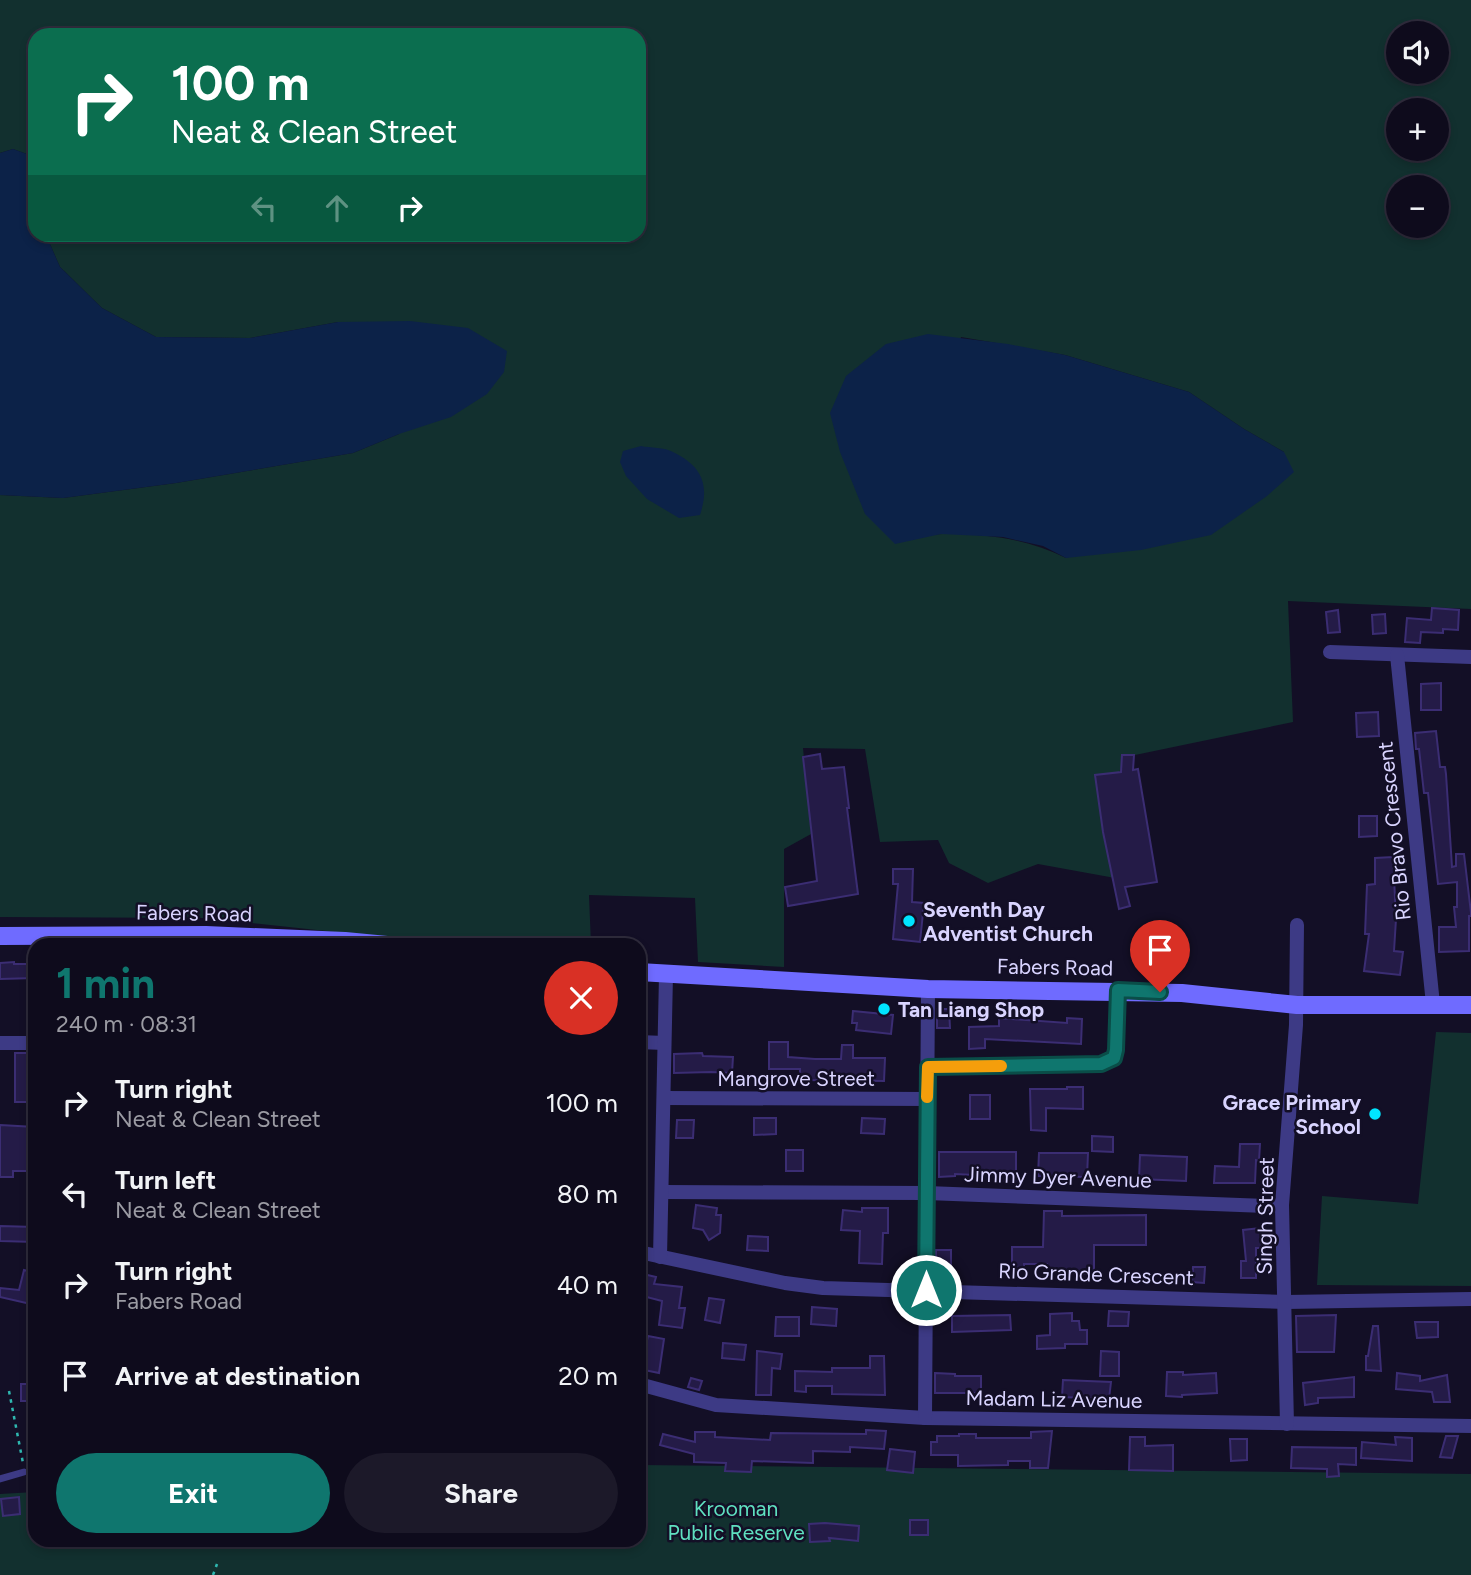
<!DOCTYPE html>
<meta charset="utf-8">
<style>
body{margin:0;font-family:Figtree,sans-serif;background:#1c1929;color:#f1f3f6;height:100vh;display:flex;flex-direction:column;font-size:26px;white-space:nowrap}
*{box-sizing:border-box;margin:0}
p{font-size:23px;color:#9b9ba3}
.icon{flex:none;width:38px;height:38px;fill:none;stroke:currentColor;stroke-width:2;stroke-linecap:round;stroke-linejoin:round}
.map{position:relative;flex:1;overflow:hidden}
.details{position:absolute;left:28px;top:938px;width:618px;height:609px;display:flex;flex-direction:column;background:#0e0b1c;border-radius:21px;box-shadow:0 4px 10px #0003,0 0 0 2px #2e2b3b}
.details>*{flex:none}
.guide{position:absolute;left:28px;top:28px;width:618px;height:214px;border-radius:21px;box-shadow:0 4px 10px #0003,0 0 0 2px #2e2b3b;background:#0b6e4f;color:#fff;overflow:hidden}
.fabs{position:absolute;left:1386px;top:21px;display:grid;gap:14px}
.fabs a{display:grid;place-items:center;width:63px;height:63px;border-radius:50%;background:#0e0b1c;box-shadow:0 4px 10px #0003,0 0 0 2px #2e2b3b;font-size:35px}
.pin{position:absolute;display:grid;place-items:center;width:60px;height:60px;color:#fff;margin:-72px -30px;border-radius:50% 50% 50% 0;rotate:-45deg;box-shadow:0 0 7px #0007}
.pin .icon{rotate:45deg}
.me{position:absolute;width:77px;margin:-38px;rotate:0deg;stroke-linejoin:round;filter:drop-shadow(0 0 5px #0008)}
.turn{display:flex;align-items:center;gap:24px;height:147px;padding:0 28px;font-size:32px}
.turn .icon{width:91px;height:91px;stroke-width:2.5}
.turn b{display:block;font-size:49px;line-height:60px}
.lanes{display:flex;align-items:center;height:66px;padding:0 28px;background:#0003;justify-content:center;gap:35px;direction:ltr}
.lanes .off{opacity:.35}
.round{display:grid;place-items:center;flex:none;width:74px;height:74px;border-radius:37px;background:#1c1929}
.summary{display:flex;align-items:center;justify-content:space-between;height:119px;padding:0 28px}
h1{font-size:42px;font-weight:700;line-height:52px;color:#0f766e}
.button{display:flex;gap:14px;margin-top:auto;padding:14px 28px}
.button a{flex:1;height:80px;border-radius:42px;background:#0f766e;color:#fff;font-size:28px;font-weight:700;line-height:80px;text-align:center}
.button a+a{background:#1c1929;color:#f1f3f6}
ul{padding:0;list-style:none}
li{display:flex;align-items:center;gap:21px;height:91px;padding:0 28px}
li div{flex:1}
li b{display:block;font-size:26px}
li em{font-style:normal}
.map>svg:first-child{display:block}
.green{fill:#12302f;fill-rule:evenodd}
.water{fill:#0c2248}
.building{fill:#241b47;stroke:#3b2d73;stroke-width:2}
.lines{fill:none;stroke-linecap:round;stroke-linejoin:round}
.path{stroke:#2fb8b0;stroke-width:2.5;stroke-dasharray:3.5 5;stroke-linecap:butt}
.service{stroke:#3d3a85;stroke-width:7}
.minor{stroke:#3d3a85;stroke-width:14}
.secondary{stroke:#6f6bff;stroke-width:18}
.route-casing{stroke:#0a4d48;stroke-width:18}
.route{stroke:#0f766e;stroke-width:12}
.slow{stroke:#f59e0b;stroke-width:12}
.poi-dot{fill:#00e5ff;stroke:#130f26;stroke-width:2.5}
.labels{text-anchor:middle;dominant-baseline:central;stroke-width:5;stroke-linejoin:round;paint-order:stroke}
.street-label{font-size:21px;fill:#d9d4ff;stroke:#130f26}
.poi-label{font-size:21px;font-weight:bold;fill:#d9d4ff;stroke:#130f26;text-anchor:start}
.park-label{font-size:21px;fill:#5fe0c0;stroke:#130f26}
</style>
<div class="map">
<svg width="1471" height="1575" viewBox="0 0 1471 1575">
<rect width="100%" height="100%" fill="#130f26"/>
<g class="green">
<path d="M0,0H1471V609L1288,601L1293,722L1135,755L1108,783L1115,878L1038,864L988,883L949,863L938,840L880,842L865,749L803,748L811,834L784,849V967L698,962L695,898L589,895L591,945H456L204,918L0,917V495L63,498L176,483L353,453L399,434L338,322L250,338L156,337L102,308L60,267L46,235L639,234V35H35V157L13,149L0,153ZM1398,33H1437V72H1398ZM1398,110H1437V149H1398ZM1398,187H1437V226H1398ZM961,337L1065,355L1189,392L1244,429L1284,452L1066,558C1028,539 985,533 943,534C927,534 910,540 894,543Z"/>
<polygon points="1436,1032 1471,1033 1471,1286 1317,1285 1322,1196 1418,1204"/>
<polygon points="639,1465 1471,1474 1471,1575 0,1575 0,1494 35,1492 35,1540 639,1540"/>
</g>
<g class="water">
<polygon points="13,149 35,157 35,234 46,235 60,267 102,308 156,337 250,338 338,322 410,321 468,328 507,351 504,372 487,394 451,417 399,434 353,453 176,483 63,498 0,495 0,153"/>
<polygon points="928,334 1008,344 1065,355 1189,392 1244,429 1284,452 1294,472 1267,496 1211,535 1141,550 1066,558 1043,546 1003,537 941,534 895,544 865,514 840,452 830,413 846,376 886,344"/>
<path d="M641,446C650,448 665,447 673,452C702,466 710,485 700,515L679,518L647,499L626,476L620,462L623,451Z"/>
</g>
<g class="building">
<polygon points="1432,608 1459,610 1458,630 1443,629 1443,633 1421,632 1420,643 1405,642 1407,618 1431,620"/>
<polygon points="1338,610 1340,632 1328,633 1326,612"/>
<polygon points="1385,614 1386,633 1373,634 1372,615"/>
<polygon points="1441,683 1441,710 1421,710 1421,684"/>
<polygon points="1378,712 1379,736 1357,737 1356,713"/>
<polygon points="1436,731 1440,767 1445,767 1446,774 1452,867 1456,866 1456,854 1464,854 1471,913 1471,916 1469,916 1469,951 1439,952 1439,927 1456,927 1454,907 1457,907 1457,882 1438,884 1428,793 1424,793 1419,749 1416,749 1415,733"/>
<polygon points="820,754 822,769 844,767 849,808 847,808 858,894 788,906 785,887 817,881 803,757"/>
<polygon points="1122,755 1134,755 1133,770 1138,769 1157,882 1125,887 1130,906 1119,909 1103,832 1095,775 1121,772"/>
<polygon points="1359,816 1377,816 1377,836 1359,837"/>
<polygon points="1393,857 1396,919 1394,951 1403,952 1400,975 1364,971 1369,934 1365,934 1367,885 1375,884 1375,858"/>
<polygon points="893,869 913,869 912,902 924,903 920,942 893,939 898,884 893,884"/>
<polygon points="14,962 14,964 35,964 35,978 0,979 0,963"/>
<polygon points="937,1009 949,1009 950,1028 937,1028"/>
<polygon points="853,1011 893,1015 891,1034 856,1030 857,1023 852,1023"/>
<polygon points="999,1018 1067,1023 1067,1018 1082,1019 1081,1044 985,1039 985,1048 969,1049 969,1027 999,1026"/>
<polygon points="769,1042 788,1042 788,1057 815,1059 841,1059 842,1045 853,1045 853,1058 885,1058 884,1081 800,1080 800,1069 769,1069"/>
<polygon points="15,1053 35,1053 35,1068 31,1069 31,1102 15,1102"/>
<polygon points="702,1053 703,1056 733,1057 732,1073 711,1072 674,1073 674,1054"/>
<polygon points="1067,1087 1083,1087 1083,1109 1046,1108 1046,1131 1031,1130 1030,1089 1067,1089"/>
<rect x="970" y="1095" width="20" height="24"/>
<polygon points="754,1118 776,1118 776,1134 754,1135"/>
<polygon points="862,1118 885,1119 884,1134 861,1133"/>
<polygon points="677,1120 694,1120 693,1138 676,1138"/>
<polygon points="0,1125 35,1127 35,1171 13,1171 13,1177 0,1177"/>
<polygon points="1092,1136 1113,1137 1113,1152 1092,1151"/>
<polygon points="1240,1144 1260,1144 1259,1161 1256,1160 1255,1183 1214,1183 1215,1166 1239,1167"/>
<rect x="786" y="1150" width="17" height="21"/>
<polygon points="939,1152 1016,1152 1016,1181 995,1181 995,1176 955,1174 955,1176 939,1177"/>
<polygon points="1039,1153 1088,1153 1087,1177 1038,1176"/>
<polygon points="1140,1155 1187,1157 1186,1181 1139,1179"/>
<polygon points="696,1205 717,1208 716,1215 721,1215 720,1233 709,1240 703,1230 693,1228"/>
<polygon points="862,1208 888,1208 888,1233 883,1233 882,1264 859,1263 860,1231 841,1230 843,1210 862,1212"/>
<polygon points="1044,1211 1062,1211 1062,1216 1146,1215 1146,1245 1094,1245 1094,1274 1047,1272 1047,1264 1024,1264 1024,1269 1012,1269 1012,1247 1043,1247"/>
<polygon points="0,1226 35,1227 35,1242 0,1241"/>
<polygon points="1260,1228 1264,1248 1256,1248 1256,1278 1241,1278 1241,1261 1246,1261 1243,1230"/>
<polygon points="748,1236 768,1237 768,1251 747,1250"/>
<polygon points="936,1250 951,1250 951,1264 936,1265"/>
<polygon points="1193,1267 1205,1267 1204,1283 1192,1282"/>
<polygon points="24,1270 35,1273 35,1305 0,1297 0,1288 19,1290"/>
<polygon points="639,1273 656,1277 654,1284 682,1287 679,1308 685,1308 682,1328 659,1325 662,1301 639,1295"/>
<polygon points="709,1298 724,1300 720,1323 705,1320"/>
<polygon points="812,1307 837,1309 836,1326 811,1324"/>
<polygon points="1109,1311 1129,1312 1128,1326 1108,1326"/>
<polygon points="1072,1313 1072,1321 1079,1321 1080,1330 1087,1330 1087,1344 1065,1344 1065,1348 1037,1349 1037,1336 1050,1335 1050,1314"/>
<polygon points="1010,1315 1011,1330 952,1332 952,1316"/>
<polygon points="1336,1315 1334,1352 1297,1352 1296,1316"/>
<polygon points="776,1317 799,1317 799,1336 775,1336"/>
<polygon points="1415,1322 1438,1322 1438,1337 1417,1338"/>
<polygon points="1373,1326 1378,1326 1381,1371 1366,1370 1366,1356 1368,1356"/>
<polygon points="648,1336 664,1339 659,1373 639,1369 639,1348 645,1349"/>
<polygon points="723,1343 746,1345 744,1360 722,1358"/>
<polygon points="757,1351 782,1354 780,1369 772,1368 771,1395 756,1395"/>
<polygon points="1101,1351 1119,1352 1119,1376 1100,1376"/>
<polygon points="870,1356 884,1356 885,1395 832,1394 832,1386 806,1386 806,1392 795,1391 795,1371 832,1372 832,1368 870,1368"/>
<polygon points="1167,1372 1183,1372 1183,1375 1216,1373 1217,1393 1182,1395 1182,1397 1166,1396"/>
<polygon points="935,1373 955,1374 955,1376 981,1376 981,1393 935,1393"/>
<polygon points="1397,1373 1420,1376 1420,1381 1447,1375 1450,1402 1434,1402 1432,1392 1396,1389"/>
<polygon points="1354,1377 1354,1397 1318,1398 1318,1403 1305,1405 1303,1383"/>
<polygon points="691,1378 702,1381 699,1390 688,1387"/>
<polygon points="1063,1380 1111,1382 1109,1399 1062,1397"/>
<rect x="21" y="1384" width="14" height="17"/>
<polygon points="866,1430 886,1431 884,1449 850,1447 850,1452 813,1451 813,1463 752,1461 751,1472 725,1471 726,1463 694,1462 694,1454 660,1445 663,1434 695,1442 695,1432 715,1432 715,1437 770,1440 771,1433 866,1434"/>
<polygon points="1052,1431 1048,1468 1030,1468 1030,1461 1008,1461 1008,1465 958,1466 958,1455 931,1455 931,1442 937,1442 937,1436 959,1436 959,1434 976,1434 976,1438 1031,1438 1031,1432"/>
<polygon points="1446,1436 1458,1436 1452,1458 1440,1457"/>
<polygon points="1130,1437 1145,1437 1145,1446 1173,1445 1173,1471 1129,1470"/>
<polygon points="1395,1437 1412,1438 1412,1461 1361,1458 1362,1442 1396,1445"/>
<polygon points="1230,1439 1247,1439 1247,1460 1231,1461"/>
<polygon points="1292,1447 1356,1448 1356,1465 1338,1464 1339,1476 1327,1477 1327,1469 1291,1468"/>
<polygon points="890,1449 915,1452 913,1473 887,1470"/>
<polygon points="19,1497 20,1514 3,1516 1,1499"/>
<rect x="910" y="1520" width="18" height="15"/>
<polygon points="825,1523 859,1526 858,1541 829,1538 830,1541 810,1542 809,1524"/>
</g>
<g class="lines">
<g class="path">
<polyline points="9,1391 23,1463"/>
<polyline points="213,1575 217,1564"/>
</g>
<polyline class="service" points="0,1479 24,1472"/>
<g class="minor">
<polyline points="1330,652 1471,657"/>
<polyline points="1397,655 1433,1004"/>
<polyline points="639,1042 664,1043"/>
<polyline points="0,1043 35,1043"/>
<path d="M927,1067L1092,1065C1105,1064 1112,1062 1116,1050L1118,991"/>
<polyline points="665,1098 927,1099"/>
<polyline points="663,1192 927,1193 1266,1206 1282,1205"/>
<polyline points="639,1252 785,1283 823,1288 1286,1302 1471,1299"/>
<polyline points="660,1257 666,975"/>
<polyline points="639,1384 716,1405 925,1418 1471,1426"/>
<polyline points="925,1418 928,989"/>
<polyline points="1287,1424 1282,1205 1296,1025 1297,925"/>
</g>
<g class="secondary">
<polyline points="0,936 206,935 345,941 387,945"/>
<polyline points="639,972 928,989 1182,993 1297,1005 1471,1005"/>
</g>
</g>
<g class="lines">
<defs>
<polyline id="route" points="926,1290 928,1067 1101,1064 1114,1058 1116,1050 1118,990 1160,992"/>
</defs>
<use href="#route" class="route-casing"/>
<use href="#route" class="route"/>
<polyline class="slow" points="927,1097 928,1067 1001,1066"/>
</g>
<g class="poi-dot">
<circle cx="909" cy="921" r="7"/>
<circle cx="884" cy="1009" r="7"/>
<circle cx="1375" cy="1114" r="7"/>
</g>
<g class="labels">
<g class="street-label">
<text transform="translate(1394 831) rotate(-96)">Rio Bravo Crescent</text>
<text transform="translate(194 913) rotate(1)">Fabers Road</text>
<text transform="translate(1055 967) rotate(1)">Fabers Road</text>
<text x="796" y="1078">Mangrove Street</text>
<text transform="translate(1058 1177) rotate(2)">Jimmy Dyer Avenue</text>
<text transform="translate(1265 1216) rotate(-89)">Singh Street</text>
<text transform="translate(1096 1274) rotate(2)">Rio Grande Crescent</text>
<text transform="translate(1054 1399) rotate(1)">Madam Liz Avenue</text>
</g>
<g class="poi-label">
<text x="923" y="909">Seventh Day<tspan x="923" dy="24">Adventist Church</tspan></text>
<text x="898" y="1009">Tan Liang Shop</text>
<text x="1361" y="1102" text-anchor="end">Grace Primary<tspan x="1361" dy="24">School</tspan></text>
</g>
<g class="park-label">
<text x="736" y="1508">Krooman<tspan x="736" dy="24">Public Reserve</tspan></text>
</g>
</g>
</svg>
<div class="fabs">
<a><svg class="icon" aria-label="sound" viewBox="0 0 24 24"><path d="M4 9h4l5-4v14l-5-4H4zM17 9q2 3 0 6"/></svg></a>
<a>+</a>
<a>−</a>
</div>
<div class="pin" style="left:1160px;top:992px;background:#d93025"><svg class="icon" aria-label="arrive" viewBox="0 0 24 24"><path d="M6 21V4h12l-3 4 3 4H6"/></svg></div>
<svg class="me" style="left:926px;top:1290px" viewBox="-20 -20 40 40"><circle r="17" fill="#0f766e" stroke="#fff" stroke-width="3"/><path d="M0-11L8 9 0 5-8 9z" fill="#fff"/></svg>
<div class="guide">
<div class="turn"><svg class="icon" aria-label="right" viewBox="0 0 24 24"><path d="M7 20v-9h11M14 6l5 5-5 5"/></svg><div><b>100 m</b>Neat &amp; Clean Street</div></div>
<div class="lanes"><svg class="icon off" aria-label="left" viewBox="0 0 24 24"><path d="M17 20v-9H6M10 6l-5 5 5 5"/></svg><svg class="icon off" aria-label="ahead" viewBox="0 0 24 24"><path d="M12 20V5M6 11l6-6 6 6"/></svg><svg class="icon" aria-label="right" viewBox="0 0 24 24"><path d="M7 20v-9h11M14 6l5 5-5 5"/></svg></div>
</div>
<section class="details">
<div class="summary"><div><h1>1 min</h1><p>240 m · 08:31</p></div><a class="round" style="background:#d93025;color:#fff"><svg class="icon" aria-label="close" viewBox="0 0 24 24"><path d="M6 6l12 12M18 6L6 18"/></svg></a></div>
<ul>
<li><svg class="icon" aria-label="right" viewBox="0 0 24 24"><path d="M7 20v-9h11M14 6l5 5-5 5"/></svg><div><b>Turn right</b><p>Neat &amp; Clean Street</p></div><em>100 m</em></li>
<li><svg class="icon" aria-label="left" viewBox="0 0 24 24"><path d="M17 20v-9H6M10 6l-5 5 5 5"/></svg><div><b>Turn left</b><p>Neat &amp; Clean Street</p></div><em>80 m</em></li>
<li><svg class="icon" aria-label="right" viewBox="0 0 24 24"><path d="M7 20v-9h11M14 6l5 5-5 5"/></svg><div><b>Turn right</b><p>Fabers Road</p></div><em>40 m</em></li>
<li><svg class="icon" aria-label="arrive" viewBox="0 0 24 24"><path d="M6 21V4h12l-3 4 3 4H6"/></svg><div><b>Arrive at destination</b></div><em>20 m</em></li>
</ul>
<div class="button"><a>Exit</a><a>Share</a></div>
</section>
</div>
